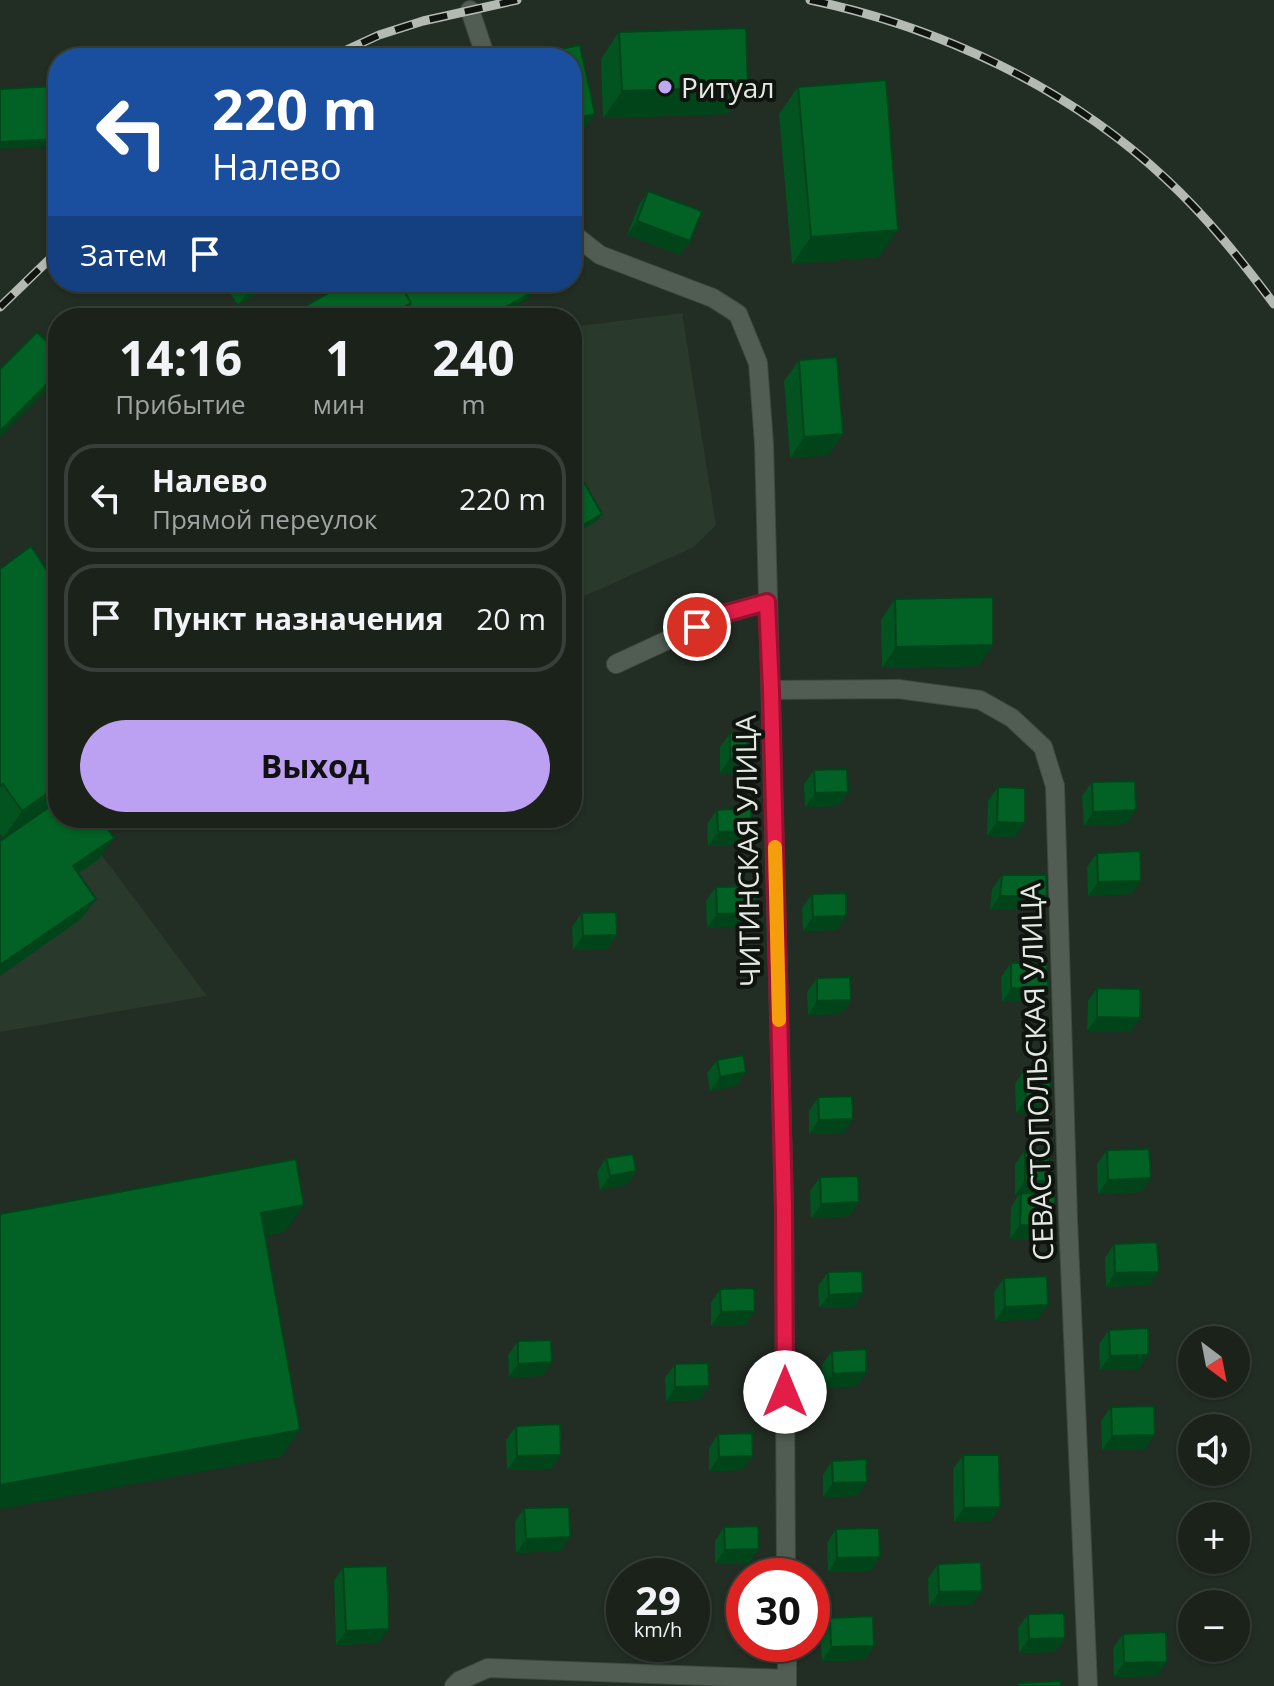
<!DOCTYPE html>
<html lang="ru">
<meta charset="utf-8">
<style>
body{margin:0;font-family:"Open Sans",sans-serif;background:#272f27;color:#f1f3f6;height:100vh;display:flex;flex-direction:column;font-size:30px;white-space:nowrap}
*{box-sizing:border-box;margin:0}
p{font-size:26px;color:#9fa4a2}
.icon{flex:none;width:44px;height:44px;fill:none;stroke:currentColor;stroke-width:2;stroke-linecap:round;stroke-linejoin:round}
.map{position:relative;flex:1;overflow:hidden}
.side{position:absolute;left:48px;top:308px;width:534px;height:520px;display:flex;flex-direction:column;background:#1a221a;border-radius:32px;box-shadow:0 2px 6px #0004,0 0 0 2px #383f39}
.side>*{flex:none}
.banner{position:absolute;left:48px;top:48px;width:534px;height:244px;border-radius:32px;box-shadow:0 2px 6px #0004,0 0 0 2px #383f39;background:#1a4fa0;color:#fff;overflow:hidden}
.needle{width:52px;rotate:148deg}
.fabs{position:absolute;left:1178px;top:1326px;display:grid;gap:16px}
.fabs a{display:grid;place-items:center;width:72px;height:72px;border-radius:50%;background:#1a221a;box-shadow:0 2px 6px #0004,0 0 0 2px #383f39;font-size:40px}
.speed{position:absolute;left:606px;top:1558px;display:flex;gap:16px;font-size:40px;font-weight:700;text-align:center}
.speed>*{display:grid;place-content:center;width:104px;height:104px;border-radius:50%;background:#1a221a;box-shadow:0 2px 6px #0004,0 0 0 2px #383f39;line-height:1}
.speed small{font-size:20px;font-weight:400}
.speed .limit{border:12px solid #d22;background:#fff;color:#111}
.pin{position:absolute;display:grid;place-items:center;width:68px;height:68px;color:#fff;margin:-34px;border:4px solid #fff;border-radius:50%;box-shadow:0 2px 8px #0007}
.me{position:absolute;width:88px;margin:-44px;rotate:0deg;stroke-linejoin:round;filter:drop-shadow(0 0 6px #0008)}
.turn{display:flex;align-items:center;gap:28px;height:168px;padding:0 32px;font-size:36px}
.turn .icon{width:104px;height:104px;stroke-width:2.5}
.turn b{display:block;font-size:56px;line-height:68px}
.then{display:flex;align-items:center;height:76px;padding:0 32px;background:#0003;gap:16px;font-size:30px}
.eta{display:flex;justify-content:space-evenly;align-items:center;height:136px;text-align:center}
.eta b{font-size:48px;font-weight:700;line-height:56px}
.button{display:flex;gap:16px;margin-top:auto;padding:16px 32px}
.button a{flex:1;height:92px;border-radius:48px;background:#bca0f2;color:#111;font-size:32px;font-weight:700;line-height:92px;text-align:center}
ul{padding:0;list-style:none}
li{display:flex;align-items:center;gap:24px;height:108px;margin:0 16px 12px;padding:0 16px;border:4px solid #383f39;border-radius:32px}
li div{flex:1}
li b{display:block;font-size:30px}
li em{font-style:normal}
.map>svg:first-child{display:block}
.built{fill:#29392b}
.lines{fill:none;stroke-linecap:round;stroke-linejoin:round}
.minor-casing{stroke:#3f4840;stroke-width:20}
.minor{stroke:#515d52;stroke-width:18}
.rail-casing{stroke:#b2bab2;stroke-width:9}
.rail{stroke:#0f140f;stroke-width:6;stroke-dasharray:18;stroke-linecap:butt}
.wall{fill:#02531f}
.shaded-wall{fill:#014419}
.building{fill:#026124;stroke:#014419;stroke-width:2}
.route-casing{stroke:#92132f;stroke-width:20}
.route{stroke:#e11d48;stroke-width:14}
.slow{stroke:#f59e0b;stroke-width:14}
.poi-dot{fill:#c1a8f3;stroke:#0f140f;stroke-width:3}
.labels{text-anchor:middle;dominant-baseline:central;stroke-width:8;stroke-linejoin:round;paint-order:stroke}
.poi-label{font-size:28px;fill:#e3eae3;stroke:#0f140f;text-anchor:start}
.street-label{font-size:28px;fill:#e3eae3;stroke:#0f140f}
</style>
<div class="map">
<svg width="1274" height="1686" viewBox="0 0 1274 1686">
<rect width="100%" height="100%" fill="#222d23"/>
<g class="built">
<polygon points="682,313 716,525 694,547 580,598 572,580 572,327"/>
<polygon points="58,818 74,818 207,996 0,1032 0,849"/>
</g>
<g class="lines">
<defs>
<g id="minor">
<polyline points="470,10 486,58"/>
<polyline points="572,233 600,255 713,298 738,314 758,363 764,444 784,1208 786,1576"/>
<polyline points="616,664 724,614 767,602"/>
<polyline points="771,690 898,689 980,700 1012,718 1043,747 1055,786 1068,1219 1088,1686"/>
<polyline points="787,1644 787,1686"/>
<polyline points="454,1686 459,1681 488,1668 787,1679"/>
</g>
</defs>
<use href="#minor" class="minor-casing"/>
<use href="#minor" class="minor"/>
<defs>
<g id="rail">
<path d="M810,0C940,27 1069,88 1166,179C1207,217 1241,260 1274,304"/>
<polyline points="329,58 379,35 423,21 517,0"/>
<polyline points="0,307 58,251"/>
</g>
</defs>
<use href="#rail" class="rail-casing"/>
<use href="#rail" class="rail"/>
</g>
<g class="wall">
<polygon points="619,32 748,87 729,114 603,118 601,59"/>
<polygon points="798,87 879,257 792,264 779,114"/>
<polygon points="648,191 690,241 680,255 627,235 639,205"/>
<polygon points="223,282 274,282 238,305"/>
<polygon points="799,360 843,434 828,455 790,458 784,381"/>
<polygon points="0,569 58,800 3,838 0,834"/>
<polygon points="895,599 979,666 882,668 881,620"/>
<polygon points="730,733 738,774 720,773 720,747"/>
<polygon points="814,770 848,792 838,806 805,807 804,784"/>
<polygon points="1092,782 1136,810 1126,824 1084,826 1082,796"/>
<polygon points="998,787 1015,837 987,836 988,801"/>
<polygon points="717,810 742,845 708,846 707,824"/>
<polygon points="1097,853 1141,881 1131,894 1088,896 1087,867"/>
<polygon points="1002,875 1037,910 990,910 992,889"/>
<polygon points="716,887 756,913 746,926 707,928 706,901"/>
<polygon points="812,894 837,930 803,931 802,908"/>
<polygon points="582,913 617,935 607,949 573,950 572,927"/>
<polygon points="1011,963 1038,1002 1002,1002 1001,977"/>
<polygon points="817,978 851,1000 841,1014 808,1015 807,992"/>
<polygon points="1097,988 1140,1018 1130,1032 1087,1031 1088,1001"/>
<polygon points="717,1060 746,1072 736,1086 710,1091 707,1073"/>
<polygon points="1024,1070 1051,1099 1042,1113 1016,1113 1015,1084"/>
<polygon points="818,1097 843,1133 809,1134 809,1111"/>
<polygon points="1025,1150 1048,1181 1039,1194 1044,1240 1010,1239 1011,1207 1019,1195 1015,1195 1015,1164"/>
<polygon points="1107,1150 1151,1178 1141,1192 1098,1194 1097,1164"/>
<polygon points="606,1158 636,1171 626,1185 600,1190 597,1172"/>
<polygon points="820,1177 850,1216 811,1218 810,1191"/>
<polygon points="1114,1244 1159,1272 1149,1285 1106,1287 1105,1258"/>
<polygon points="828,1272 863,1293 853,1307 819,1308 818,1286"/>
<polygon points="1004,1278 1038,1319 995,1321 994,1292"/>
<polygon points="720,1289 755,1311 745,1325 711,1326 711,1303"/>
<polygon points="1109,1330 1139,1369 1100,1370 1099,1344"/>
<polygon points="518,1341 552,1362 542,1376 509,1377 508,1355"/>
<polygon points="832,1351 866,1372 857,1386 823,1388 822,1365"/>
<polygon points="675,1364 709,1386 699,1400 666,1401 665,1378"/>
<polygon points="1111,1407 1145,1449 1102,1450 1101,1421"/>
<polygon points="516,1426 561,1455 551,1469 507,1470 506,1440"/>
<polygon points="718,1434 743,1470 709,1471 709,1448"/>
<polygon points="963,1455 1000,1507 990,1521 954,1522 953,1469"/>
<polygon points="832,1461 857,1496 823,1497 823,1475"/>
<polygon points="524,1508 570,1537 560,1551 516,1553 515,1522"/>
<polygon points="724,1527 749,1563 715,1564 715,1541"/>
<polygon points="836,1529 871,1571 828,1572 827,1543"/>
<polygon points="938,1564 972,1605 929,1606 928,1578"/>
<polygon points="343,1567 379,1643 336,1645 334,1581"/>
<polygon points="1028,1614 1065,1638 1055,1652 1019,1653 1018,1628"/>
<polygon points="830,1618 874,1646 864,1660 822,1661 820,1632"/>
<polygon points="1123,1634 1157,1676 1114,1677 1113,1648"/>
</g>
<g class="shaded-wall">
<polygon points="748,87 729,114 603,118 622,91"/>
<polygon points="595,114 585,128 572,131 572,119"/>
<polygon points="58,139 53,146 0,149 0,142"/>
<polygon points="637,221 690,241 680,255 627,235"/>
<polygon points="898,230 879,257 792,264 811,237"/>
<polygon points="262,282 274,282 238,305 248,291"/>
<polygon points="532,292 528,299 494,318 487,318"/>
<polygon points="411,303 401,318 385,318"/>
<polygon points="58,373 58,378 54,383 0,437 0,431"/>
<polygon points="843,434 828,455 790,458 804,437"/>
<polygon points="602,514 597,521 572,535 572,531"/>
<polygon points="993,645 979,666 882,668 896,647"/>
<polygon points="730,759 748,760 738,774 720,773"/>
<polygon points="58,786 58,800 3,838 22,811"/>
<polygon points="848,792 838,806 805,807 815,793"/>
<polygon points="1136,810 1126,824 1084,826 1093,812"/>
<polygon points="997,822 1025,823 1015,837 987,836"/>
<polygon points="752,831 742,845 708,846 718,832"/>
<polygon points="114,838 99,859 59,887 73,866"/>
<polygon points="1141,881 1131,894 1088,896 1098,882"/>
<polygon points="1000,896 1047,896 1037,910 990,910"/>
<polygon points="96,899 81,919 0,976 0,965"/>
<polygon points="756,913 746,926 707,928 717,914"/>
<polygon points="846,916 837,930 803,931 813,917"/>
<polygon points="617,935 607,949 573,950 583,936"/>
<polygon points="1011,988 1048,988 1038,1002 1002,1002"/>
<polygon points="851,1000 841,1014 808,1015 817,1001"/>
<polygon points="1097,1017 1140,1018 1130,1032 1087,1031"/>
<polygon points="746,1072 736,1086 710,1091 720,1077"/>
<polygon points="1026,1099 1051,1099 1042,1113 1016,1113"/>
<polygon points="853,1119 843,1133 809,1134 819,1120"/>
<polygon points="636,1171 626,1185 600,1190 610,1176"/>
<polygon points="1151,1178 1141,1192 1098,1194 1108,1180"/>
<polygon points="1025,1181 1048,1181 1038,1195 1015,1195"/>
<polygon points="859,1202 850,1216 811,1218 821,1204"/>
<polygon points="304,1205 285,1232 242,1240 261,1213"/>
<polygon points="1020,1225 1054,1226 1044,1240 1010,1239"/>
<polygon points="1159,1272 1149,1285 1106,1287 1115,1273"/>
<polygon points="863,1293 853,1307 819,1308 829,1295"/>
<polygon points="1048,1305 1038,1319 995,1321 1005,1307"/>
<polygon points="755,1311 745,1325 711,1326 721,1312"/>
<polygon points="1148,1355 1139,1369 1100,1370 1110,1356"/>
<polygon points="552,1362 542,1376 509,1377 518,1364"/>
<polygon points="866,1372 857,1386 823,1388 833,1374"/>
<polygon points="709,1386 699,1400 666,1401 675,1387"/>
<polygon points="300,1430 281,1457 0,1509 0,1485"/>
<polygon points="1155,1435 1145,1449 1102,1450 1112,1436"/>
<polygon points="561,1455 551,1469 507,1470 517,1456"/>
<polygon points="753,1456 743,1470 709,1471 719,1457"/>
<polygon points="867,1482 857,1496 823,1497 833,1483"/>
<polygon points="1000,1507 990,1521 954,1522 964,1508"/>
<polygon points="570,1537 560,1551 516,1553 526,1539"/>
<polygon points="759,1549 749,1563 715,1564 725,1550"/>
<polygon points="880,1557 871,1571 828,1572 837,1558"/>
<polygon points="982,1591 972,1605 929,1606 939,1592"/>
<polygon points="389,1629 379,1643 336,1645 346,1631"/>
<polygon points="1065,1638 1055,1652 1019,1653 1029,1639"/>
<polygon points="874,1646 864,1660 822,1661 831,1647"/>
<polygon points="1167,1662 1157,1676 1114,1677 1124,1663"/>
</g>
<g class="building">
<polygon points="746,28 748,87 622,91 619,32"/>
<polygon points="580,45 595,114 572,119 572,58 547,58 545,52"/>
<polygon points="886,80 898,230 811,237 798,87"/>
<polygon points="54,86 58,139 0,142 0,89"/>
<polygon points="648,191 702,211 690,241 637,221"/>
<polygon points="242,282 262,282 248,291"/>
<polygon points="348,282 399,282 411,303 385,318 292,318 290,315"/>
<polygon points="399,282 527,282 532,292 487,318 401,318 411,303"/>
<polygon points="37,332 58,352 58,373 0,431 0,369"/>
<polygon points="837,357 843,434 804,437 799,360"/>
<polygon points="572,461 602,514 572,531"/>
<polygon points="31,546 58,587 58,786 22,811 3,784 0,786 0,569"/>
<polygon points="993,597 993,645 896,647 895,599"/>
<polygon points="730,733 747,733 748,760 730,759"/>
<polygon points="847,769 848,792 815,793 814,770"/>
<polygon points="1135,781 1136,810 1093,812 1092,782"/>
<polygon points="998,787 1025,788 1025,823 997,822"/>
<polygon points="58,801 58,818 100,818 114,838 73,866 96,899 0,965 0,841"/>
<polygon points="751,808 752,831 718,832 717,810"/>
<polygon points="1140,851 1141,881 1098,882 1097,853"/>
<polygon points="1002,875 1046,875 1047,896 1000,896"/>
<polygon points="755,886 756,913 717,914 716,887"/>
<polygon points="846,893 846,916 813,917 812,894"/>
<polygon points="616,912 617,935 583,936 582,913"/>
<polygon points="1011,963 1047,963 1048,988 1011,988"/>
<polygon points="850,977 851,1000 817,1001 817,978"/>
<polygon points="1097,988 1140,989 1140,1018 1097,1017"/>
<polygon points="743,1055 746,1072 720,1077 717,1060"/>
<polygon points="1049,1069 1051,1099 1026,1099 1024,1070"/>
<polygon points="852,1096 853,1119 819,1120 818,1097"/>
<polygon points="1149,1149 1151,1178 1108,1180 1107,1150"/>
<rect x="1025" y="1150" width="23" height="31"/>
<polygon points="633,1154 636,1171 610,1176 606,1158"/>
<polygon points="296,1159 304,1205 261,1213 300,1430 0,1485 0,1214"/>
<polygon points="858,1176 859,1202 821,1204 820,1177"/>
<polygon points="1021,1193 1055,1194 1054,1226 1020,1225"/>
<polygon points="1157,1242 1159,1272 1115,1273 1114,1244"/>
<polygon points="862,1271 863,1293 829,1295 828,1272"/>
<polygon points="1047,1276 1048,1305 1005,1307 1004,1278"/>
<polygon points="754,1288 755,1311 721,1312 720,1289"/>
<polygon points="1148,1328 1148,1355 1110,1356 1109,1330"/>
<polygon points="551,1340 552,1362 518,1364 518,1341"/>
<polygon points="866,1349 866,1372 833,1374 832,1351"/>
<polygon points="708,1363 709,1386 675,1387 675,1364"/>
<polygon points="1154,1406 1155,1435 1112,1436 1111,1407"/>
<polygon points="560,1424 561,1455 517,1456 516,1426"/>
<polygon points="752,1433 753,1456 719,1457 718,1434"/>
<polygon points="963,1455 999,1455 1000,1507 964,1508"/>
<polygon points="866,1459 867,1482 833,1483 832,1461"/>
<polygon points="569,1507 570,1537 526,1539 524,1508"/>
<polygon points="758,1526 759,1549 725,1550 724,1527"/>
<polygon points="879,1528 880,1557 837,1558 836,1529"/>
<polygon points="981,1562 982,1591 939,1592 938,1564"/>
<polygon points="387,1566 389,1629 346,1631 343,1567"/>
<polygon points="1064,1613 1065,1638 1029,1639 1028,1614"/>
<polygon points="873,1616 874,1646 831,1647 830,1618"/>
<polygon points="1166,1632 1167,1662 1124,1663 1123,1634"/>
<polygon points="1061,1681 1061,1686 1018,1686 1018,1683"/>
</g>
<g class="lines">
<defs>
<polyline id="route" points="697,627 724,614 767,602 771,690 784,1208 785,1392"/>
</defs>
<use href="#route" class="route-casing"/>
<use href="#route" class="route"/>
<polyline class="slow" points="775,847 779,1020"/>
</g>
<circle class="poi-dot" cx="665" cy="87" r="8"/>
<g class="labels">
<g class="poi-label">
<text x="681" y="87">Ритуал</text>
</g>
<g class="street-label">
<text transform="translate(747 851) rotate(-91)">ЧИТИНСКАЯ УЛИЦА</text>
<text transform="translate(1036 1072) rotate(-92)">СЕВАСТОПОЛЬСКАЯ УЛИЦА</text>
</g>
</g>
</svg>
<div class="fabs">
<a><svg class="needle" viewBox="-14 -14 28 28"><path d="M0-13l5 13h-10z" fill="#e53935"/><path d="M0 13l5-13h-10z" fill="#9fa4a2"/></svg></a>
<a><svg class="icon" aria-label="sound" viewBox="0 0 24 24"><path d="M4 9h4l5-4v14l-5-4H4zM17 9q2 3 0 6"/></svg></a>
<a>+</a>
<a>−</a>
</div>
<div class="speed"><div>29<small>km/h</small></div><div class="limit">30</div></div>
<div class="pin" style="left:697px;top:627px;background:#d93025"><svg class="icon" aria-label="arrive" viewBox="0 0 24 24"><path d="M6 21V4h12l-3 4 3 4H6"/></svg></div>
<svg class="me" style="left:785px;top:1392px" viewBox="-20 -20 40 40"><circle r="19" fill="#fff"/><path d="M0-13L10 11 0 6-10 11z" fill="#e11d48"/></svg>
<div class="banner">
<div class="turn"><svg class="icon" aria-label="left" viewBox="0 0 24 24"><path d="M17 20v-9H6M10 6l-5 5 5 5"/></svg><div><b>220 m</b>Налево</div></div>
<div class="then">Затем<svg class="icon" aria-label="arrive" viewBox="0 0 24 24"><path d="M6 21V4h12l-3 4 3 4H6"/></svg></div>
</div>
<section class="side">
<div class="eta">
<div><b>14:16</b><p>Прибытие</p></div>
<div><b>1</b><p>мин</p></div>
<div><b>240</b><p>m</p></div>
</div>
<ul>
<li><svg class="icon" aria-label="left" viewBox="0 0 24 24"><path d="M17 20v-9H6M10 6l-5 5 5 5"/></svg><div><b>Налево</b><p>Прямой переулок</p></div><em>220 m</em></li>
<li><svg class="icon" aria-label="arrive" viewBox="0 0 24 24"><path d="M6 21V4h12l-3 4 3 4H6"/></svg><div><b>Пункт назначения</b></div><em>20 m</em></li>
</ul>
<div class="button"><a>Выход</a></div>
</section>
</div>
